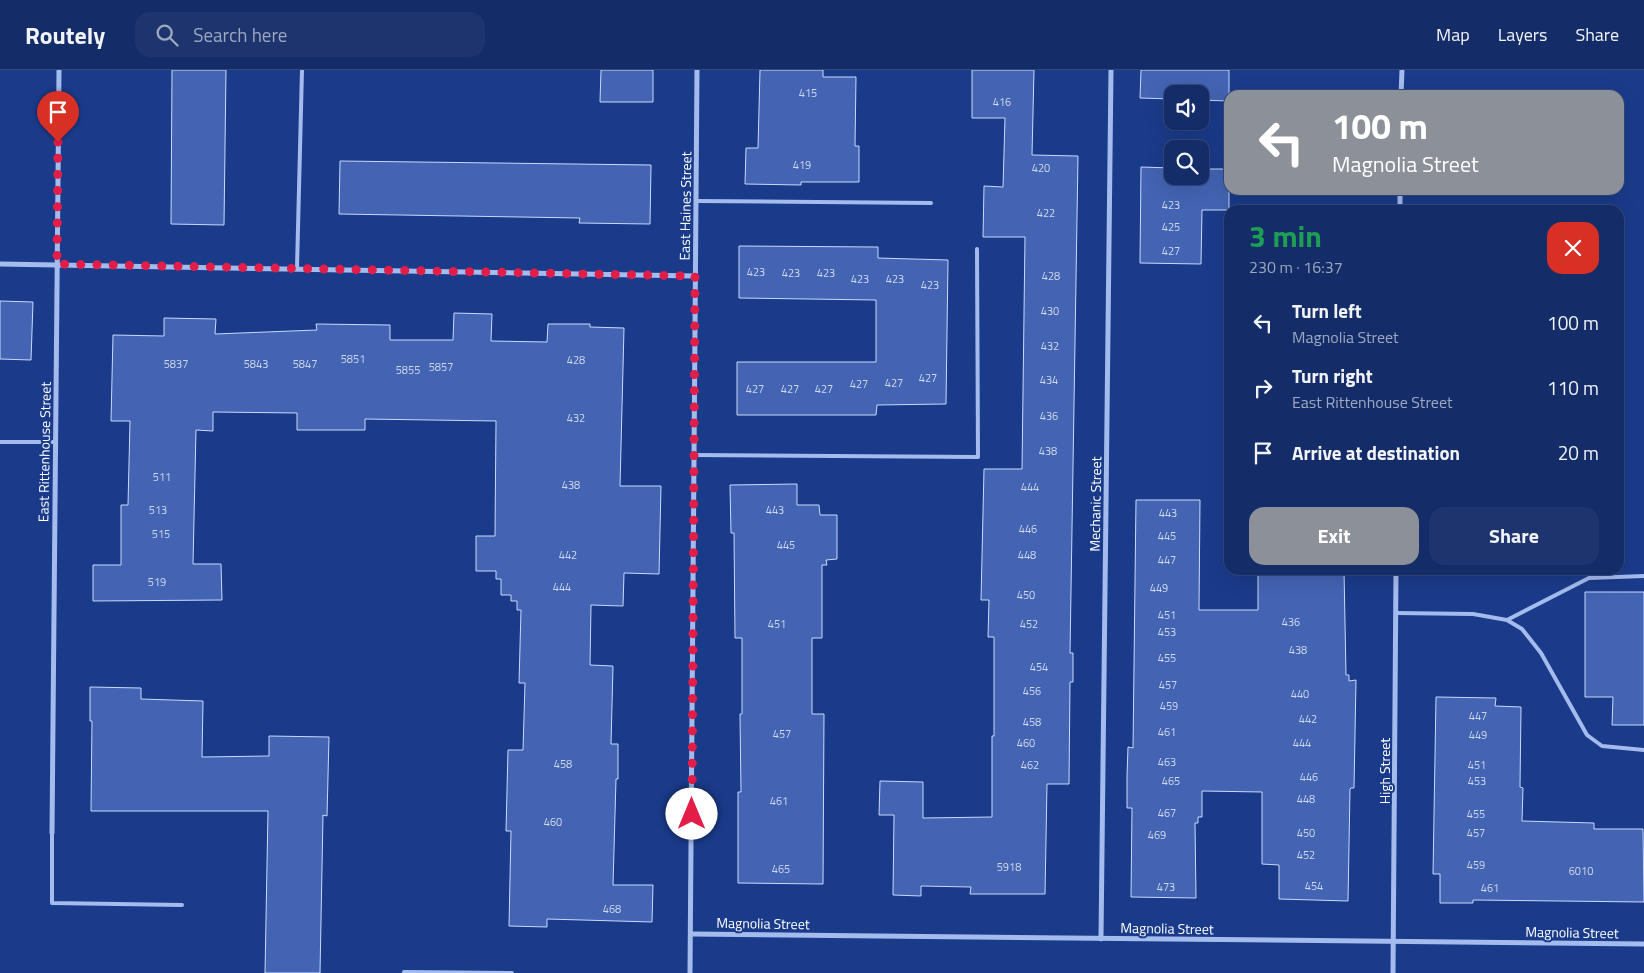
<!DOCTYPE html>
<meta charset="utf-8">
<style>
body{margin:0;font-family:"Titillium Web",sans-serif;background:#1d346e;color:#f1f3f6;height:100vh;display:flex;flex-direction:column;font-size:19px;white-space:nowrap}
*{box-sizing:border-box;margin:0}
p{font-size:16px;color:#9da7c0}
.icon{flex:none;width:28px;height:28px;fill:none;stroke:currentColor;stroke-width:2;stroke-linecap:round;stroke-linejoin:round}
.map{position:relative;flex:1;overflow:hidden}
.drawer{position:absolute;left:1224px;top:135px;width:400px;height:370px;display:flex;flex-direction:column;background:#142c68;border-radius:15px;box-shadow:0 5px 20px #0002,0 0 0 1px #33487c}
.drawer>*{flex:none}
.guide{position:absolute;left:1224px;top:20px;width:400px;height:105px;border-radius:15px;box-shadow:0 5px 20px #0002,0 0 0 1px #33487c;background:#8c9099;color:#fff;overflow:hidden}
.tools{position:absolute;left:1164px;top:15px;display:grid;gap:10px}
.tools a{display:grid;place-items:center;width:45px;height:45px;border-radius:10px;background:#142c68;box-shadow:0 5px 20px #0002,0 0 0 1px #33487c;font-size:25px}
.pin{position:absolute;display:grid;place-items:center;width:42px;height:42px;color:#fff;margin:-51px -21px;border-radius:50% 50% 50% 0;rotate:-45deg;box-shadow:0 0 5px #0007}
.pin .icon{rotate:45deg}
.me{position:absolute;width:55px;margin:-28px;rotate:0deg;stroke-linejoin:round;filter:drop-shadow(0 0 4px #0008)}
.turn{display:flex;align-items:center;gap:18px;height:105px;padding:0 25px;font-size:22px}
.turn .icon{width:65px;height:65px;stroke-width:2.5}
.turn b{display:block;font-size:35px;line-height:42px}
.round{display:grid;place-items:center;flex:none;width:52px;height:52px;border-radius:15px;background:#1d346e}
.overview{display:flex;align-items:center;justify-content:space-between;height:85px;padding:0 25px}
h1{font-size:30px;font-weight:700;line-height:38px;color:#1e9e55}
.primary-button{display:flex;gap:10px;margin-top:auto;padding:10px 25px}
.primary-button a{flex:1;height:58px;border-radius:15px;background:#8c9099;color:#fff;font-size:20px;font-weight:700;line-height:58px;text-align:center}
.primary-button a+a{background:#1d346e;color:#f1f3f6}
ul{padding:0;list-style:none}
li{display:flex;align-items:center;gap:15px;height:65px;padding:0 25px}
li div{flex:1}
li b{display:block;font-size:19px}
li em{font-style:normal}
header{display:flex;align-items:center;gap:30px;box-sizing:border-box;height:70px;padding:0 25px;background:#142c68;border-bottom:1px solid #33487c}
header strong{font-size:24px}
nav{display:flex;gap:28px;margin-inline-start:auto;font-size:18px}
.search{width:350px;height:45px;background:#1d346e;display:flex;align-items:center;gap:12px;box-sizing:border-box;padding:0 18px;border-radius:15px;color:#9da7c0;font-size:19px}
.map>svg:first-child{display:block}
.building{fill:#4364b3;stroke:#cad9fa}
.lines{fill:none;stroke-linecap:round;stroke-linejoin:round}
.lane{stroke:#a4bbed;stroke-width:4}
.street{stroke:#a4bbed;stroke-width:5}
.route{stroke:#e11d48;stroke-width:9;stroke-dasharray:0 16.2}
.labels{text-anchor:middle;dominant-baseline:central;stroke-width:4;stroke-linejoin:round;paint-order:stroke}
.number-label{font-size:11px;fill:#d0d8ec}
.street-label{font-size:14px;fill:#fff;stroke:#1a3b8a}
</style>
<header>
<strong>Routely</strong>
<div class="search"><svg class="icon" aria-label="search" viewBox="0 0 24 24"><circle cx="10" cy="10" r="6"/><path d="M15 15l6 6"/></svg>Search here</div>
<nav><a>Map</a><a>Layers</a><a>Share</a></nav>
</header>
<div class="map">
<svg width="1644" height="903" viewBox="0 0 1644 903">
<rect width="100%" height="100%" fill="#1a3b8a"/>
<g class="building">
<polygon points="172,0 226,0 224,155 171,154"/>
<polygon points="601,0 653,0 653,32 600,32"/>
<polygon points="760,0 823,0 823,7 856,7 855,76 859,76 859,112 801,112 801,115 745,114 746,78 758,78"/>
<polygon points="972,0 1034,0 1032,85 1078,86 1070,583 1073,583 1073,612 1070,612 1069,714 1047,714 1045,824 970,824 971,817 921,816 921,826 893,825 894,745 879,745 880,711 923,712 923,748 992,747 992,666 994,666 994,567 988,567 989,530 981,530 984,399 1022,399 1025,167 983,167 984,116 1003,117 1005,48 972,48"/>
<polygon points="1141,0 1229,0 1229,31 1200,30 1200,24 1172,24 1172,29 1140,28"/>
<polygon points="340,91 651,95 650,154 579,153 580,148 339,144"/>
<polygon points="1141,97 1172,98 1172,106 1200,106 1200,99 1229,99 1229,140 1202,140 1201,194 1140,193"/>
<polygon points="739,176 878,177 878,188 948,190 946,334 877,335 876,345 737,345 737,292 876,292 876,230 739,228"/>
<polygon points="0,231 33,232 31,290 0,289"/>
<polygon points="454,243 492,244 491,271 547,272 548,254 590,254 590,257 624,258 620,416 661,416 659,504 624,503 623,536 591,535 590,595 613,596 611,674 618,674 618,709 616,709 613,815 653,815 652,852 547,849 547,857 509,856 511,761 506,761 508,680 523,680 525,613 519,613 521,540 517,540 517,531 511,531 511,525 501,525 501,509 496,509 496,501 476,501 476,466 495,466 496,351 365,349 365,360 297,360 297,343 213,342 213,361 196,360 193,494 221,494 222,530 93,531 93,495 121,495 121,435 128,435 130,351 111,351 113,265 164,266 164,248 216,249 215,264 317,260 316,254 390,255 390,270 453,270"/>
<polygon points="797,414 797,435 819,435 820,445 837,445 837,489 826,490 827,495 822,495 822,568 812,568 812,644 824,644 823,814 738,813 738,722 741,722 740,644 742,644 742,568 735,568 734,463 731,463 730,415"/>
<polygon points="1136,430 1200,430 1199,540 1258,540 1258,500 1344,500 1346,605 1349,605 1349,611 1356,610 1354,718 1351,718 1350,719 1348,831 1279,829 1279,795 1262,794 1262,722 1202,721 1202,747 1198,747 1198,753 1195,753 1196,828 1131,827 1132,738 1127,738 1127,707 1128,677 1133,678"/>
<polygon points="1585,522 1644,522 1644,655 1612,655 1613,627 1585,627"/>
<polygon points="90,617 141,618 141,629 203,631 202,687 269,686 269,666 329,667 327,746 323,745 320,903 265,903 268,741 91,741 92,651 90,651"/>
<polygon points="1436,627 1496,628 1495,636 1521,637 1520,717 1523,718 1522,751 1594,753 1594,759 1643,759 1644,832 1473,830 1473,833 1440,833 1440,804 1433,804"/>
</g>
<g class="lines">
<g class="lane">
<polyline points="696,131 931,133"/>
<polyline points="297,198 302,0"/>
<polyline points="0,372 55,372"/>
<polyline points="694,385 978,387 977,179"/>
<polyline points="1396,543 1473,544 1507,550 1522,559 1541,583 1587,665 1602,676 1644,680"/>
<polyline points="1507,550 1589,508 1644,506"/>
<polyline points="52,763 52,833 182,835"/>
<polyline points="404,903 404,902 512,903"/>
</g>
<g class="street">
<polyline points="1401,25 1402,0"/>
<polyline points="1400,140 1400,120"/>
<polyline points="0,194 695,206"/>
<polyline points="52,763 59,0"/>
<polyline points="691,864 1644,874"/>
<polyline points="1101,869 1111,0"/>
<polyline points="690,903 697,0"/>
<polyline points="1393,903 1396,500"/>
</g>
</g>
<g class="lines">
<polyline class="route" points="58,72 57,194 695,206 692,744"/>
</g>
<g class="labels">
<g class="number-label">
<text x="808" y="23">415</text>
<text x="1002" y="32">416</text>
<text x="802" y="95">419</text>
<text x="1041" y="98">420</text>
<text x="1171" y="135">423</text>
<text x="1046" y="143">422</text>
<text x="1171" y="157">425</text>
<text x="1171" y="181">427</text>
<text x="756" y="202">423</text>
<text x="791" y="203">423</text>
<text x="826" y="203">423</text>
<text x="1051" y="206">428</text>
<text x="860" y="209">423</text>
<text x="895" y="209">423</text>
<text x="930" y="215">423</text>
<text x="1050" y="241">430</text>
<text x="1050" y="276">432</text>
<text x="353" y="289">5851</text>
<text x="576" y="290">428</text>
<text x="176" y="294">5837</text>
<text x="256" y="294">5843</text>
<text x="305" y="294">5847</text>
<text x="441" y="297">5857</text>
<text x="408" y="300">5855</text>
<text x="928" y="308">427</text>
<text x="1049" y="310">434</text>
<text x="894" y="313">427</text>
<text x="859" y="314">427</text>
<text x="755" y="319">427</text>
<text x="790" y="319">427</text>
<text x="824" y="319">427</text>
<text x="1049" y="346">436</text>
<text x="576" y="348">432</text>
<text x="1048" y="381">438</text>
<text x="162" y="407">511</text>
<text x="571" y="415">438</text>
<text x="1030" y="417">444</text>
<text x="158" y="440">513</text>
<text x="775" y="440">443</text>
<text x="1168" y="443">443</text>
<text x="1028" y="459">446</text>
<text x="161" y="464">515</text>
<text x="1167" y="466">445</text>
<text x="786" y="475">445</text>
<text x="568" y="485">442</text>
<text x="1027" y="485">448</text>
<text x="1167" y="490">447</text>
<text x="157" y="512">519</text>
<text x="562" y="517">444</text>
<text x="1159" y="518">449</text>
<text x="1026" y="525">450</text>
<text x="1167" y="545">451</text>
<text x="1291" y="552">436</text>
<text x="777" y="554">451</text>
<text x="1029" y="554">452</text>
<text x="1167" y="562">453</text>
<text x="1298" y="580">438</text>
<text x="1167" y="588">455</text>
<text x="1039" y="597">454</text>
<text x="1168" y="615">457</text>
<text x="1032" y="621">456</text>
<text x="1300" y="624">440</text>
<text x="1169" y="636">459</text>
<text x="1478" y="646">447</text>
<text x="1308" y="649">442</text>
<text x="1032" y="652">458</text>
<text x="1167" y="662">461</text>
<text x="782" y="664">457</text>
<text x="1478" y="665">449</text>
<text x="1026" y="673">460</text>
<text x="1302" y="673">444</text>
<text x="1167" y="692">463</text>
<text x="563" y="694">458</text>
<text x="1030" y="695">462</text>
<text x="1477" y="695">451</text>
<text x="1309" y="707">446</text>
<text x="1171" y="711">465</text>
<text x="1477" y="711">453</text>
<text x="1306" y="729">448</text>
<text x="779" y="731">461</text>
<text x="1167" y="743">467</text>
<text x="1476" y="744">455</text>
<text x="553" y="752">460</text>
<text x="1306" y="763">450</text>
<text x="1476" y="763">457</text>
<text x="1157" y="765">469</text>
<text x="1306" y="785">452</text>
<text x="1476" y="795">459</text>
<text x="1009" y="797">5918</text>
<text x="781" y="799">465</text>
<text x="1581" y="801">6010</text>
<text x="1314" y="816">454</text>
<text x="1166" y="817">473</text>
<text x="1490" y="818">461</text>
<text x="612" y="839">468</text>
</g>
<g class="street-label">
<text transform="translate(685 136) rotate(-89)">East Haines Street</text>
<text transform="translate(44 382) rotate(-89)">East Rittenhouse Street</text>
<text transform="translate(1095 434) rotate(-89)">Mechanic Street</text>
<text transform="translate(1384 701) rotate(-90)">High Street</text>
<text transform="translate(763 853) rotate(1)">Magnolia Street</text>
<text transform="translate(1167 858) rotate(1)">Magnolia Street</text>
<text transform="translate(1572 862) rotate(1)">Magnolia Street</text>
</g>
</g>
</svg>
<div class="tools">
<a><svg class="icon" aria-label="sound" viewBox="0 0 24 24"><path d="M4 9h4l5-4v14l-5-4H4zM17 9q2 3 0 6"/></svg></a>
<a><svg class="icon" aria-label="search" viewBox="0 0 24 24"><circle cx="10" cy="10" r="6"/><path d="M15 15l6 6"/></svg></a>
</div>
<div class="pin" style="left:58px;top:72px;background:#d93025"><svg class="icon" aria-label="arrive" viewBox="0 0 24 24"><path d="M6 21V4h12l-3 4 3 4H6"/></svg></div>
<svg class="me" style="left:692px;top:744px" viewBox="-20 -20 40 40"><circle r="19" fill="#fff"/><path d="M0-13L10 11 0 6-10 11z" fill="#e11d48"/></svg>
<div class="guide">
<div class="turn"><svg class="icon" aria-label="left" viewBox="0 0 24 24"><path d="M17 20v-9H6M10 6l-5 5 5 5"/></svg><div><b>100 m</b>Magnolia Street</div></div>
</div>
<section class="drawer">
<div class="overview"><div><h1>3 min</h1><p>230 m · 16:37</p></div><a class="round" style="background:#d93025;color:#fff"><svg class="icon" aria-label="close" viewBox="0 0 24 24"><path d="M6 6l12 12M18 6L6 18"/></svg></a></div>
<ul>
<li><svg class="icon" aria-label="left" viewBox="0 0 24 24"><path d="M17 20v-9H6M10 6l-5 5 5 5"/></svg><div><b>Turn left</b><p>Magnolia Street</p></div><em>100 m</em></li>
<li><svg class="icon" aria-label="right" viewBox="0 0 24 24"><path d="M7 20v-9h11M14 6l5 5-5 5"/></svg><div><b>Turn right</b><p>East Rittenhouse Street</p></div><em>110 m</em></li>
<li><svg class="icon" aria-label="arrive" viewBox="0 0 24 24"><path d="M6 21V4h12l-3 4 3 4H6"/></svg><div><b>Arrive at destination</b></div><em>20 m</em></li>
</ul>
<div class="primary-button"><a>Exit</a><a>Share</a></div>
</section>
</div>
